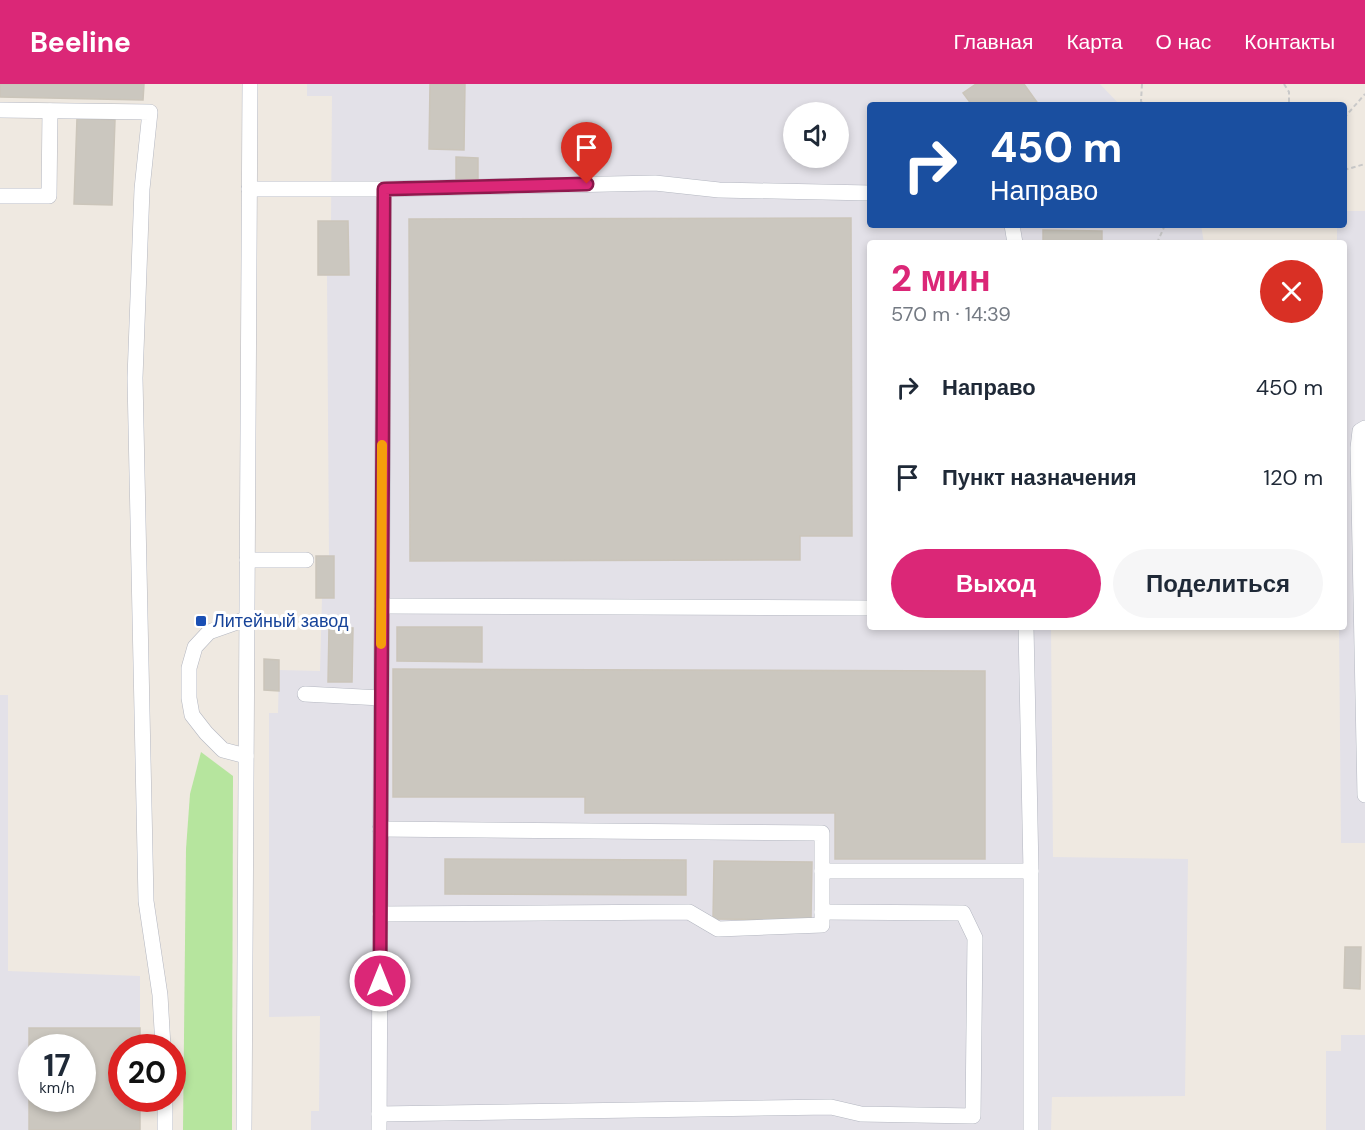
<!DOCTYPE html>
<html lang="ru">
<meta charset="utf-8">
<style>
body{margin:0;font-family:"DM Sans",sans-serif;background:#f6f6f7;color:#1f2937;height:100vh;display:flex;flex-direction:column;font-size:22px;white-space:nowrap}
*{box-sizing:border-box;margin:0}
p{font-size:20px;color:#747a83}
.icon{flex:none;width:33px;height:33px;fill:none;stroke:currentColor;stroke-width:2;stroke-linecap:round;stroke-linejoin:round}
.map{position:relative;flex:1;overflow:hidden}
.panel{position:absolute;left:867px;top:156px;width:480px;height:390px;display:flex;flex-direction:column;background:#fff;border-radius:6px;box-shadow:0 3px 9px #0003}
.panel>*{flex:none}
.guide{position:absolute;left:867px;top:18px;width:480px;height:126px;border-radius:6px;box-shadow:0 3px 9px #0003;background:#1a4fa0;color:#fff;overflow:hidden}
.controls{position:absolute;left:783px;top:18px;display:grid;gap:12px}
.controls a{display:grid;place-items:center;width:66px;height:66px;border-radius:50%;background:#fff;box-shadow:0 3px 9px #0003;font-size:30px}
.speed{position:absolute;left:18px;top:950px;display:flex;gap:12px;font-size:30px;font-weight:700;text-align:center}
.speed>*{display:grid;place-content:center;width:78px;height:78px;border-radius:50%;background:#fff;box-shadow:0 3px 9px #0003;line-height:1}
.speed small{font-size:15px;font-weight:400}
.speed .limit{border:9px solid #d22;background:#fff;color:#111}
.pin{position:absolute;display:grid;place-items:center;width:51px;height:51px;color:#fff;margin:-62px -26px;border-radius:50% 50% 50% 0;rotate:-45deg;box-shadow:0 0 6px #0007}
.pin .icon{rotate:45deg}
.me{position:absolute;width:66px;margin:-33px;rotate:0deg;stroke-linejoin:round;filter:drop-shadow(0 0 4px #0008)}
.turn{display:flex;align-items:center;gap:21px;height:126px;padding:0 24px;font-size:27px}
.turn .icon{width:78px;height:78px;stroke-width:2.5}
.turn b{display:block;font-size:42px;line-height:51px}
.round{display:grid;place-items:center;flex:none;width:63px;height:63px;border-radius:32px;background:#f6f6f7}
.head{display:flex;align-items:center;justify-content:space-between;height:102px;padding:0 24px}
h1{font-size:36px;font-weight:800;line-height:45px;color:#db2777}
.cta{display:flex;gap:12px;margin-top:auto;padding:12px 24px}
.cta a{flex:1;height:69px;border-radius:36px;background:#db2777;color:#fff;font-size:24px;font-weight:800;line-height:69px;text-align:center}
.cta a+a{background:#f6f6f7;color:#1f2937}
ul{padding:0;list-style:none}
li{display:flex;align-items:center;gap:18px;height:90px;padding:0 24px}
li div{flex:1}
li b{display:block;font-size:22px}
li em{font-style:normal}
header{display:flex;align-items:center;gap:36px;box-sizing:border-box;height:84px;padding:0 30px;background:#db2777;color:#fff}
header strong{font-size:28px}
nav{display:flex;gap:33px;margin-inline-start:auto;font-size:21px}
.map>svg:first-child{display:block}
.industrial{fill:#e3e1e8;fill-rule:evenodd}
.green{fill:#b6e59e}
.building{fill:#cbc7bf;stroke:#cbc5ba;stroke-width:1.5;fill-rule:evenodd}
.lines{fill:none;stroke-linecap:round;stroke-linejoin:round}
.minor-casing{stroke:#b4b7c1;stroke-width:16}
.path{stroke:#c9c9c9;stroke-width:2;stroke-dasharray:4.5 3;stroke-linecap:butt}
.minor{stroke:#fff;stroke-width:15}
.route-casing{stroke:#8e194d;stroke-width:15}
.route{stroke:#db2777;stroke-width:10}
.slow{stroke:#f59e0b;stroke-width:10}
.transit-dot{fill:#1a4fb4;stroke:#fff;stroke-width:2}
.labels{text-anchor:middle;dominant-baseline:central;stroke-width:6;stroke-linejoin:round;paint-order:stroke}
.transit-label{font-size:18px;fill:#164399;stroke:#fff;text-anchor:start}
</style>
<header>
<strong>Beeline</strong>
<nav><a>Главная</a><a>Карта</a><a>О нас</a><a>Контакты</a></nav>
</header>
<div class="map">
<svg width="1365" height="1046" viewBox="0 0 1365 1046">
<rect width="100%" height="100%" fill="#efe9e1"/>
<g class="industrial">
<path d="M307,0H1100L1120,21H870V141H1201L1204,159H870V543H1051L1053,773L1188,775L1185,1012L1052,1013L1051,1046H311V1027H319L320,932L269,933V629H278L279,586L320,587L322,514H316V472L329,471L327,192L318,191V137H331L332,12H307ZM794,28H838V74H794Z"/>
<polygon points="1344,127 1365,127 1365,759 1341,759 1339,543 1344,543 1344,159 1337,159 1337,141 1344,141"/>
<path d="M0,611H8V887L140,892V963H122V1014H140V1046H0ZM32,963H82V1014H32Z"/>
<polygon points="1341,951 1365,951 1365,1046 1326,1046 1326,967 1341,967"/>
</g>
<polygon class="green" points="201,668 233,692 232,1046 183,1046 186,765 190,710"/>
<g class="building">
<polygon points="0,0 144,0 143,16 0,13"/>
<polygon points="430,0 465,0 464,66 429,65"/>
<polygon points="976,0 1024,0 1039,21 972,21 963,9"/>
<polygon points="77,34 115,36 112,121 74,120"/>
<polygon points="456,73 478,74 478,95 456,95"/>
<polygon points="851,134 852,452 800,452 800,476 410,477 409,135"/>
<polygon points="318,137 348,137 349,191 318,191"/>
<polygon points="1043,146 1102,147 1102,159 1043,159"/>
<rect x="316" y="472" width="18" height="42"/>
<polygon points="329,543 353,544 352,598 328,598"/>
<polygon points="397,543 482,543 482,578 397,577"/>
<polygon points="264,575 279,576 279,607 264,606"/>
<polygon points="393,585 985,587 985,775 835,775 835,729 585,729 585,713 393,713"/>
<polygon points="445,775 686,776 686,811 445,810"/>
<polygon points="714,777 812,778 811,836 713,835"/>
<polygon points="1345,863 1361,863 1360,905 1344,904"/>
<path d="M29,944H140V963H122V1014H140V1046H29ZM32,963H82V1014H32Z"/>
</g>
<g class="lines">
<defs>
<g id="minor">
<polyline points="0,26 150,28 142,105 135,294 146,817 160,911 163,963"/>
<polyline points="249,105 384,105 655,99 719,106 870,109"/>
<polyline points="0,112 49,112 50,27"/>
<polyline points="1012,141 1015,159"/>
<polyline points="1365,344 1360,347 1358,364 1365,711"/>
<polyline points="247,476 306,476"/>
<polyline points="382,522 870,524"/>
<polyline points="1026,543 1031,787 1031,1046"/>
<polyline points="305,610 381,614"/>
<polyline points="246,672 223,666 206,649 192,631 189,614 189,584 195,563 209,548 246,535"/>
<polyline points="380,745 822,749 822,787 1031,787"/>
<polyline points="380,830 689,828 718,845 822,841 822,787"/>
<polyline points="165,1014 165,1046"/>
<polyline points="379,1030 831,1023 861,1030 973,1032 975,854 963,829 822,828"/>
<polyline points="244,1046 250,0"/>
<polyline points="379,1046 384,105"/>
</g>
</defs>
<use href="#minor" class="minor-casing"/>
<g class="path">
<polyline points="1142,0 1141,17 1143,21"/>
<polyline points="1284,0 1289,8 1289,21"/>
<polyline points="1344,34 1365,10"/>
<polyline points="1344,86 1365,80"/>
<polyline points="1157,159 1165,141"/>
</g>
<use href="#minor" class="minor"/>
</g>
<g class="lines">
<defs>
<polyline id="route" points="380,897 384,105 587,100"/>
</defs>
<use href="#route" class="route-casing"/>
<use href="#route" class="route"/>
<polyline class="slow" points="381,560 382,361"/>
</g>
<rect class="transit-dot" x="195" y="531" width="12" height="12" rx="3"/>
<g class="labels">
<g class="transit-label">
<text x="213" y="537">Литейный завод</text>
</g>
</g>
</svg>
<div class="controls">
<a><svg class="icon" aria-label="sound" viewBox="0 0 24 24"><path d="M4 9h4l5-4v14l-5-4H4zM17 9q2 3 0 6"/></svg></a>
</div>
<div class="speed"><div>17<small>km/h</small></div><div class="limit">20</div></div>
<div class="pin" style="left:587px;top:100px;background:#d93025"><svg class="icon" aria-label="arrive" viewBox="0 0 24 24"><path d="M6 21V4h12l-3 4 3 4H6"/></svg></div>
<svg class="me" style="left:380px;top:897px" viewBox="-20 -20 40 40"><circle r="17" fill="#db2777" stroke="#fff" stroke-width="3"/><path d="M0-11L8 9 0 5-8 9z" fill="#fff"/></svg>
<div class="guide">
<div class="turn"><svg class="icon" aria-label="right" viewBox="0 0 24 24"><path d="M7 20v-9h11M14 6l5 5-5 5"/></svg><div><b>450 m</b>Направо</div></div>
</div>
<section class="panel">
<div class="head"><div><h1>2 мин</h1><p>570 m · 14:39</p></div><a class="round" style="background:#d93025;color:#fff"><svg class="icon" aria-label="close" viewBox="0 0 24 24"><path d="M6 6l12 12M18 6L6 18"/></svg></a></div>
<ul>
<li><svg class="icon" aria-label="right" viewBox="0 0 24 24"><path d="M7 20v-9h11M14 6l5 5-5 5"/></svg><div><b>Направо</b></div><em>450 m</em></li>
<li><svg class="icon" aria-label="arrive" viewBox="0 0 24 24"><path d="M6 21V4h12l-3 4 3 4H6"/></svg><div><b>Пункт назначения</b></div><em>120 m</em></li>
</ul>
<div class="cta"><a>Выход</a><a>Поделиться</a></div>
</section>
</div>
